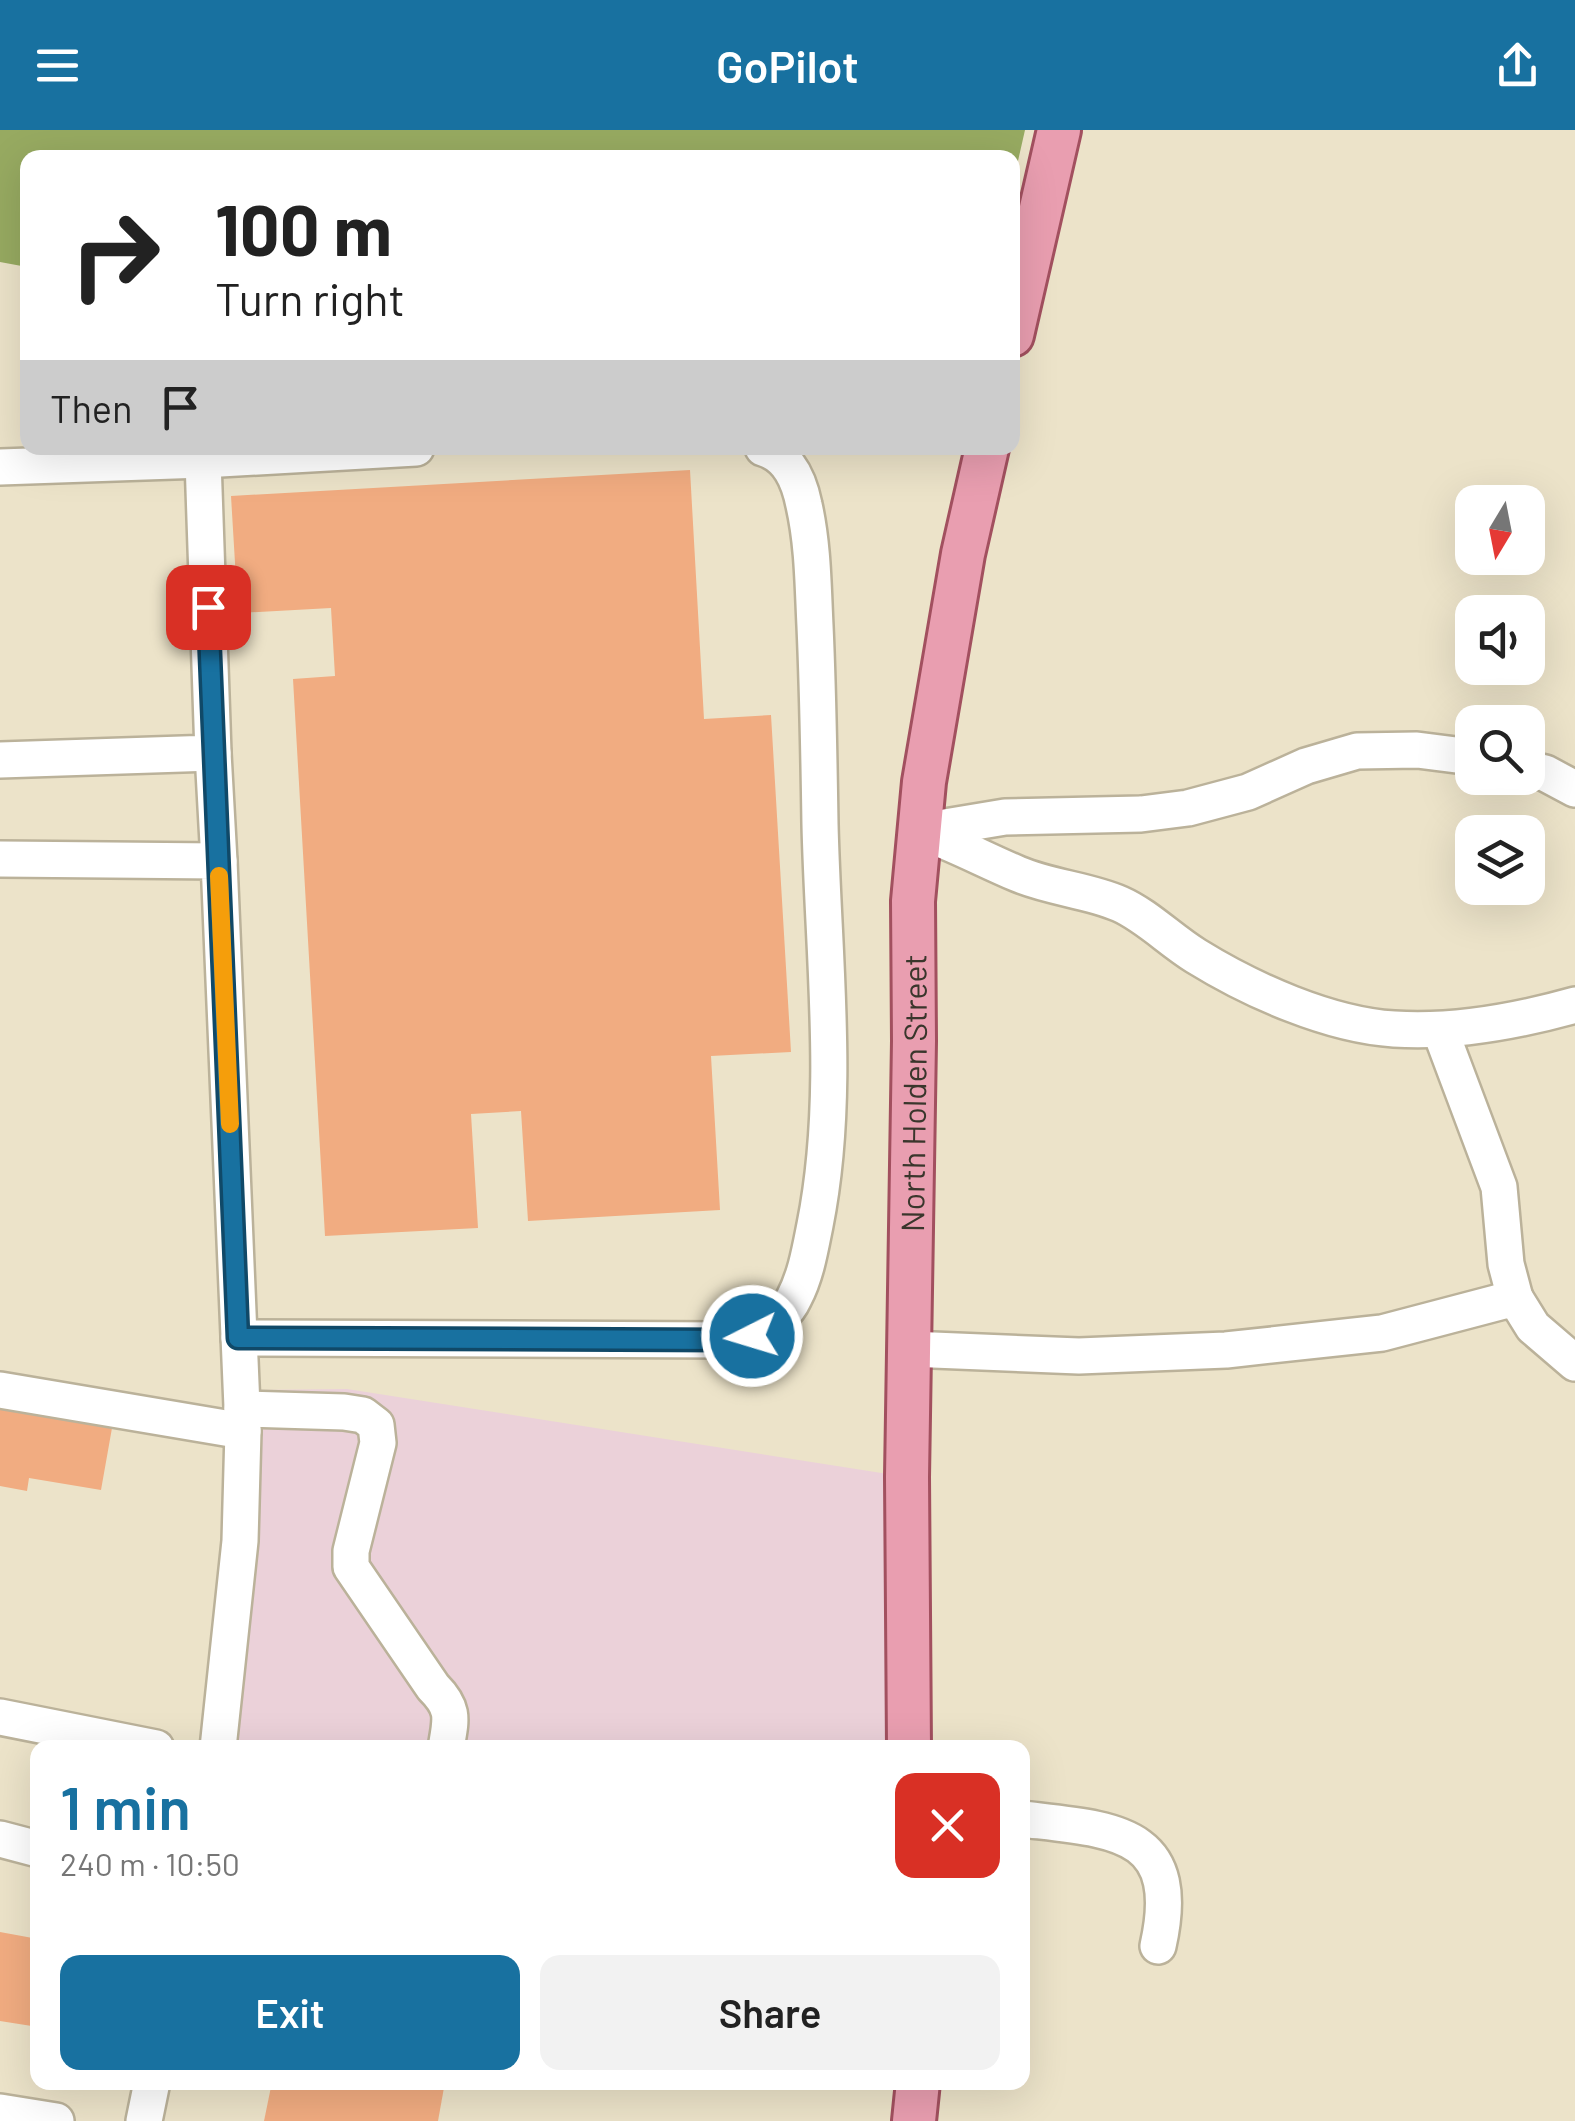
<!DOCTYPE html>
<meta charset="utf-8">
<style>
body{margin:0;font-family:Barlow,sans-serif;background:#f2f2f2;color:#222;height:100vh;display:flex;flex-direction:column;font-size:38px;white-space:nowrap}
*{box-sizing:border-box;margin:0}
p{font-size:32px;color:#767676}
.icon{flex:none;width:55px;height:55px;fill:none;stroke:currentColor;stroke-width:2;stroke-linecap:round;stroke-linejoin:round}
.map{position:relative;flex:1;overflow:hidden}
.side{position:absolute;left:30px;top:1610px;width:1000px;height:350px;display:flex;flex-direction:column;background:#fff;border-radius:20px;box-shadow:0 10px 40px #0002}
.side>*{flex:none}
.guide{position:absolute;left:20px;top:20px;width:1000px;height:305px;border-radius:20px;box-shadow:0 10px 40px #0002;background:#fff;color:#222;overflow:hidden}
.needle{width:65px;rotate:190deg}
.tools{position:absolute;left:1455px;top:355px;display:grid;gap:20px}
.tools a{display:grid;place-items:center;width:90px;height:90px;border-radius:20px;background:#fff;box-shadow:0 10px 40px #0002;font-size:50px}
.pin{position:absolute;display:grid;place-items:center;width:85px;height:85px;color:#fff;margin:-42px;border-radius:20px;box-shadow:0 5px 15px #0006}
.me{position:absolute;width:110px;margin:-55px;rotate:265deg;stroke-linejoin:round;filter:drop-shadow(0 0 8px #0008)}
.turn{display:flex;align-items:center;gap:35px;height:210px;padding:0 30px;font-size:45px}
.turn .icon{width:130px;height:130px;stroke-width:2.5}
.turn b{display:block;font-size:70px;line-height:85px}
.then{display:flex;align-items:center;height:95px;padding:0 30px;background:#0003;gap:20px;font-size:38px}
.round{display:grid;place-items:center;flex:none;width:105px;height:105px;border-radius:20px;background:#f2f2f2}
.head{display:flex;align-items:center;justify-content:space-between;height:170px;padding:0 30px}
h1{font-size:60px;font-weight:600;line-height:75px;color:#1871a0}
.button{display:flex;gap:20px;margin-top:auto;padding:20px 30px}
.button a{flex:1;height:115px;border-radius:20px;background:#1871a0;color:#fff;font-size:40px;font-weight:600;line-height:115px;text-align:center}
.button a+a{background:#f2f2f2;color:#222}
header{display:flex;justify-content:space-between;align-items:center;height:130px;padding:0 30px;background:#1871a0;color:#fff;font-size:45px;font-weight:600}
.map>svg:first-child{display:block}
.commercial{fill:#ebd1d9}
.forest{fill:#97aa61}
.building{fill:#f1ac81}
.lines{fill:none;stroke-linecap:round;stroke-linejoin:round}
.minor-casing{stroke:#bbb29a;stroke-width:40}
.major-casing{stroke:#a2505f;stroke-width:48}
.minor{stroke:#fff;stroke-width:35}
.major{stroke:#e99eb0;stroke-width:42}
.route-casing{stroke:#104968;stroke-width:25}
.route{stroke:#1871a0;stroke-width:18}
.slow{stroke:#f59e0b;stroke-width:18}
.labels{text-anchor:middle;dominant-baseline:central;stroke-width:10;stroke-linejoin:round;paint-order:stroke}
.street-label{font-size:32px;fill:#3a362c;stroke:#f9f0d6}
</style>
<header><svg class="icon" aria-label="menu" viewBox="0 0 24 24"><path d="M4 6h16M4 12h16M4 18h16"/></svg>GoPilot<svg class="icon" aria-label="share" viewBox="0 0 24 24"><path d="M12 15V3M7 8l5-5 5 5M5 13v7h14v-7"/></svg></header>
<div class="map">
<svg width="1575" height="1991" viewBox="0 0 1575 1991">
<rect width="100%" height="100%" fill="#ece3c9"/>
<polygon class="commercial" points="347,1259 907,1347 909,1617 219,1618 253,1260"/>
<polygon class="forest" points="0,0 1025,0 1013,53 1012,28 28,28 27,137 0,132"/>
<g class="building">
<polygon points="690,340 704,589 771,585 791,922 711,926 720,1080 528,1091 521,981 471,984 478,1098 325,1106 293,549 335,546 331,478 238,483 231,366"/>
<polygon points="0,1278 112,1298 101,1360 29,1348 27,1361 0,1356"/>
<polygon points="0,1802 38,1809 38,1897 0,1891"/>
<polygon points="272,1952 445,1952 438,1991 264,1991"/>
</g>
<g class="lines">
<defs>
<g id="minor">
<polyline points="0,337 203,330 416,318"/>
<polyline points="213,623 219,731"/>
<polyline points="0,630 213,623 203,330"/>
<polyline points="1528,639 1545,643 1575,659"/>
<path d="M920,701C955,714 985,730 1018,744C1051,758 1088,760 1120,774C1147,786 1170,810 1196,826C1251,860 1329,895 1394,899C1454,903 1518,891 1575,875"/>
<polyline points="921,701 1005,687 1141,684 1188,678 1248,662 1306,636 1357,621 1417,620 1472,627"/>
<polyline points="0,729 219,731 243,1301 240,1411 218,1618"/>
<polyline points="1440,900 1499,1057 1506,1134 1515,1168"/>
<path d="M239,1208L726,1210C752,1205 782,1194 794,1168C806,1145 810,1120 815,1095C841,965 823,826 820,694C819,628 818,562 815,496C813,456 813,415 804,375C799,350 789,326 763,318"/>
<polyline points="909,1219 1079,1226 1226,1220 1382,1203 1515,1168 1533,1197 1575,1233"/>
<polyline points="0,1260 243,1301"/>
<path d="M242,1279L344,1282L363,1285L376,1295L378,1313L351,1421V1437L433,1557C455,1579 451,1589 446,1618"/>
<polyline points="0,1587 156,1618"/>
<path d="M1022,1689C1114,1700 1184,1700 1158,1816"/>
<polyline points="0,1709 38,1719"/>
<polyline points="0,1982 56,1991"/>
<polyline points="144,1991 152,1952"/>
</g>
<g id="major">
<polyline points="1012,205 1059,0"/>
<path id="s1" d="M909,1618L907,1347L914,911L913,771L924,652L963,424L987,318"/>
<polyline points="914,1991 918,1952"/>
</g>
</defs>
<use href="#minor" class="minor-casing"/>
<use href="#major" class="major-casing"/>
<use href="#minor" class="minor"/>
<use href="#major" class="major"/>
</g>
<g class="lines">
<defs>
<polyline id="route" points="208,477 238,1208 726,1210 752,1206"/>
</defs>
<use href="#route" class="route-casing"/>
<use href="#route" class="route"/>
<polyline class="slow" points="219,746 230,994"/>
</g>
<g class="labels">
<g class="street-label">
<text stroke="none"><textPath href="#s1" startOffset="655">North Holden Street</textPath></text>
</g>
</g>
</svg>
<div class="tools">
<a><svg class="needle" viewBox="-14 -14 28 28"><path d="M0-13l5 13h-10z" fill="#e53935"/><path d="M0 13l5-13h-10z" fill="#767676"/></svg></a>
<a><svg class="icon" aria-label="sound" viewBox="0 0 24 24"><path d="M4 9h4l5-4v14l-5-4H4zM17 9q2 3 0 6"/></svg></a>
<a><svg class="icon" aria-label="search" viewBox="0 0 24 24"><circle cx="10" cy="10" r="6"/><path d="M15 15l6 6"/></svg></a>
<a><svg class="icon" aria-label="layers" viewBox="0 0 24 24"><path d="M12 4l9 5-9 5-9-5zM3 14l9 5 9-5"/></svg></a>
</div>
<div class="pin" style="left:208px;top:477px;background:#d93025"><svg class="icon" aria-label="arrive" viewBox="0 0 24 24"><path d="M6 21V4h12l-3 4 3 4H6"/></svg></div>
<svg class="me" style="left:752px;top:1206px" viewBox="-20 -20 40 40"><circle r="17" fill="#1871a0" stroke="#fff" stroke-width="3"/><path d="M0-11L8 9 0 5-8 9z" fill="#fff"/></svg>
<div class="guide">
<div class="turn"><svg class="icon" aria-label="right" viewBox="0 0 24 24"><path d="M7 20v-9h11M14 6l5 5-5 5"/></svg><div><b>100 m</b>Turn right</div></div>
<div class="then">Then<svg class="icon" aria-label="arrive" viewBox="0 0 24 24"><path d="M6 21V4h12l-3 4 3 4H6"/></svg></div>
</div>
<section class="side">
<div class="head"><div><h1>1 min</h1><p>240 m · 10:50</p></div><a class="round" style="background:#d93025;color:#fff"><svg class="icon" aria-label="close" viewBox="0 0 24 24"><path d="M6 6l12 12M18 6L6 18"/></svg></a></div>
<div class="button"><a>Exit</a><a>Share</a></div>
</section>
</div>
